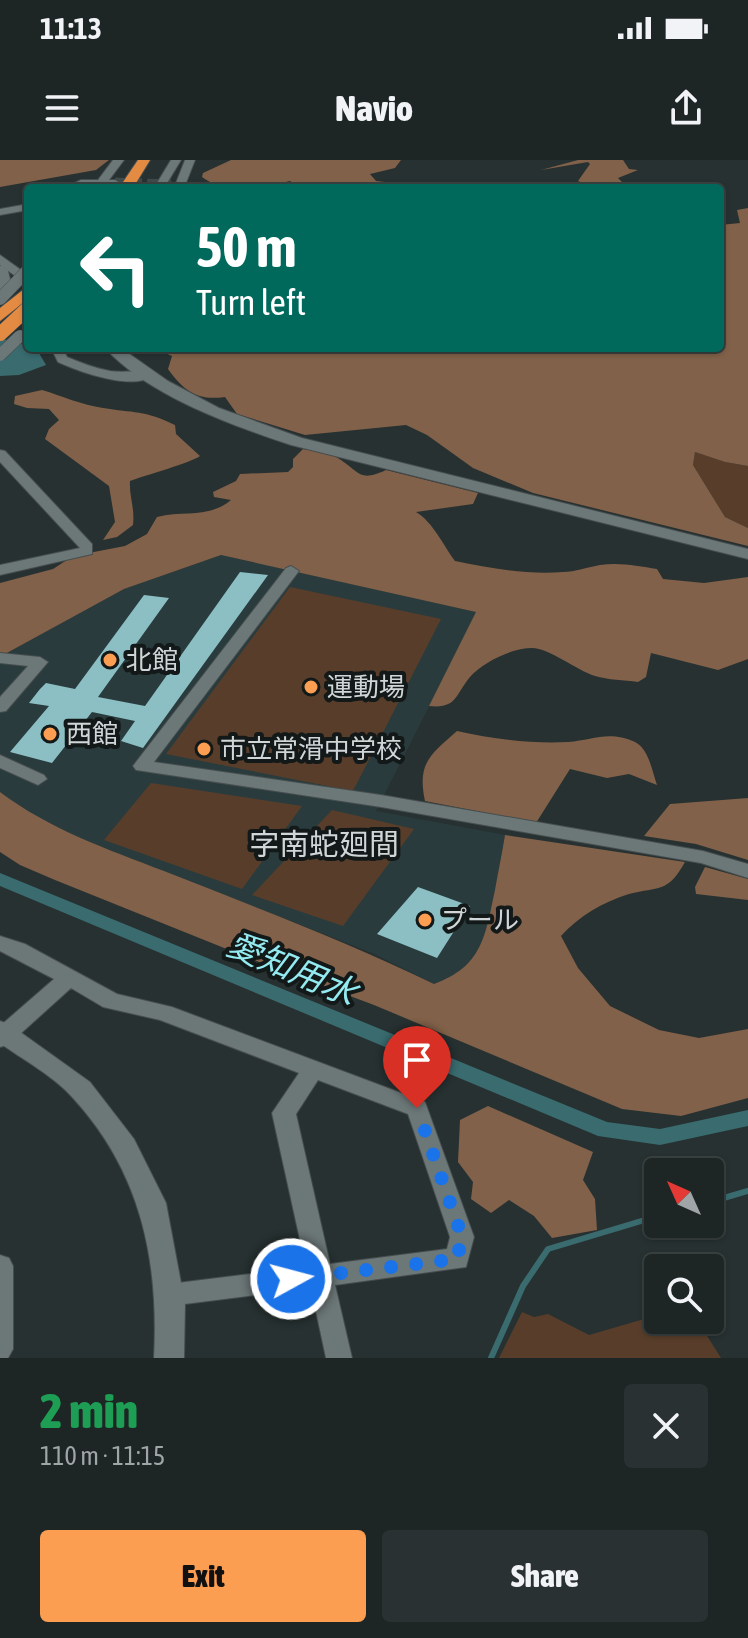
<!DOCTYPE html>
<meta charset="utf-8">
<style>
body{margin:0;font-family:"Asap Condensed","Noto Sans JP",sans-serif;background:#2a3132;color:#f1f3f6;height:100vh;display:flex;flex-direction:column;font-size:30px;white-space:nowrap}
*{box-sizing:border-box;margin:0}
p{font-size:26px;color:#a0a5a7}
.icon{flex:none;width:44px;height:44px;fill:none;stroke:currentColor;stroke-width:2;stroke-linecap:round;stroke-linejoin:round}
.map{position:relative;height:1198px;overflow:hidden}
.drawer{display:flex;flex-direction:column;background:#1d2525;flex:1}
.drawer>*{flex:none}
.top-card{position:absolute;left:24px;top:24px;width:700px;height:168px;border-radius:8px;box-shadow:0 2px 6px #0004,0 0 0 2px #3b4242;background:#00695c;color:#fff;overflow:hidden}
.needle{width:52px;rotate:315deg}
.controls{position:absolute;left:644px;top:998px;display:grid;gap:16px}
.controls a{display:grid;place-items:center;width:80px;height:80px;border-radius:8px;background:#1d2525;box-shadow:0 2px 6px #0004,0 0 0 2px #3b4242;font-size:40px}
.pin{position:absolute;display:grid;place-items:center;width:68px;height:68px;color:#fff;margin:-82px -34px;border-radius:50% 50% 50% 0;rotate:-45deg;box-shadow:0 0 8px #0007}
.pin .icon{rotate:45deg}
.me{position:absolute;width:88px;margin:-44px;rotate:83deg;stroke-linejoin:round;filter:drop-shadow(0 0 6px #0008)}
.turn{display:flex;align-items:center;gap:28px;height:168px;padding:0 40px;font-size:36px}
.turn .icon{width:104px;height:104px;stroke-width:2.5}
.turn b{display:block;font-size:56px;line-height:68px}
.round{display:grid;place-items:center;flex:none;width:84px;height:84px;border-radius:8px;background:#2a3132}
.overview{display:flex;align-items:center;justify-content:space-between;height:136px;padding:0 40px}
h1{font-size:48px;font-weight:800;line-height:60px;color:#1e9e55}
.button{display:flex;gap:16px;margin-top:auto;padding:16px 40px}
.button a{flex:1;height:92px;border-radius:8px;background:#fc9e52;color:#111;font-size:32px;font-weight:800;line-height:92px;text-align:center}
.button a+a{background:#2a3132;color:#f1f3f6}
.status{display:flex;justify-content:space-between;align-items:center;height:56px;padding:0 40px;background:#1d2525;direction:ltr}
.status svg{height:22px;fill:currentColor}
header{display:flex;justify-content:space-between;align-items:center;height:104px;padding:0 40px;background:#1d2525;font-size:36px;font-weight:800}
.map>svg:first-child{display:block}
.built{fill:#2a3b3d}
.green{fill:#583e2a}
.forest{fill:#816149}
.water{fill:#396b6f}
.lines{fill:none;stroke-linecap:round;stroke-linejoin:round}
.stream{stroke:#396b6f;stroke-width:6}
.canal{fill:#396b6f;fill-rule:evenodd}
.building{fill:#8bbfc3}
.street-tunnel{stroke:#404a4a;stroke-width:11;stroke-dasharray:11 5;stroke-linecap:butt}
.street-casing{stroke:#464d4e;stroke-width:2}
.secondary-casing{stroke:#464d4e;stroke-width:2}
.highway-casing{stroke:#464d4e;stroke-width:2}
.street{fill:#6c7777;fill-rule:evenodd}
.secondary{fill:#6c7777;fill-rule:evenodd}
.highway{fill:#e38b42;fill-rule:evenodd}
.secondary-bridge-casing{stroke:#464d4e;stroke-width:13;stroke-linecap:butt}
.highway-bridge-casing{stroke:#464d4e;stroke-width:15;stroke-linecap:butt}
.secondary-bridge{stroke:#6c7777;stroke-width:12}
.highway-bridge{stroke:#e38b42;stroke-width:14}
.route{stroke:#1a73e8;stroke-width:14;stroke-dasharray:0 25.2}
.poi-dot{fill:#fc9e52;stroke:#131818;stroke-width:3}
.labels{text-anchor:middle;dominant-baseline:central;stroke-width:8;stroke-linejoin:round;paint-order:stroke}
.poi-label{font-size:26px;fill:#d0d6d7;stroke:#131818;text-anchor:start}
.quarter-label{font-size:30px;fill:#d0d6d7;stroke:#131818}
.near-water-label{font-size:34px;font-style:italic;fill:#93eaf0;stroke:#131818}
</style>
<div class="status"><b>11:13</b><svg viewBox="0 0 49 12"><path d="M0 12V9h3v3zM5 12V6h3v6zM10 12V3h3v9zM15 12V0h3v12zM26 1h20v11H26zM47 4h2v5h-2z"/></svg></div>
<header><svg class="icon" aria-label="menu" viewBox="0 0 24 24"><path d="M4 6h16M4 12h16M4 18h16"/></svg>Navio<svg class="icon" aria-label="share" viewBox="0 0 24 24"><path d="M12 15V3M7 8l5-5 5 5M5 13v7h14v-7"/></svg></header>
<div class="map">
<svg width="748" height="1198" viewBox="0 0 748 1198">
<rect width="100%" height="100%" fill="#273131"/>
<polygon class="built" points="221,395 477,452 376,651 505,675 490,763 480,790 457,815 434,824 372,793 82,679 26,652 0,632 0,493 5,494 124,429"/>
<g class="green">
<polygon points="695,292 725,302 748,306 748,368 725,357 693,305"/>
<polygon points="290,427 441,459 353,631 166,594"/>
<polygon points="151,623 302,646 242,729 104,680"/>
<polygon points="332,650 414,669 343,766 252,735"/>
<polygon points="522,1152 534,1157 548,1154 589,1175 658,1155 658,1160 697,1160 721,1198 499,1198"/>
</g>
<g class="forest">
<polygon points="0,0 109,0 96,10 0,27"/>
<path d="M231,0H401L395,8L370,14L376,21L393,23L395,28H302L290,21C262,27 228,36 202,17L203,13Z"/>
<path d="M578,0H623L629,9L638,10L618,18L624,24C609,28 592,28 578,21L590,4L588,2L541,10Z"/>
<path d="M748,48V306L725,302L695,292L693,305L725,357L748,368V386L533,333L473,308L427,275L406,265L305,275L237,254L225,237C197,241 184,231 168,209L172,196L154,188H720V65L740,63L737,50Z"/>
<path d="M42,230C62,236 82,245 103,248C133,253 145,250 175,265L176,274L200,296C193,302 143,316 130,321C129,337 135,347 133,365L117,377L103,380L115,362L109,326L45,279L49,269L59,260L49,249L27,248L14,244L15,236Z"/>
<path d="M303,289C316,291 330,292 341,300C360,313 360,322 386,310L478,333L473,344L416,352C433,362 443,385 455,401C490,408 527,415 563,412C575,412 588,407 600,405C619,402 639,406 657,409L663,419L704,423L748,417V499L718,510L651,493L646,517L638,522C624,520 608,520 595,516C576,510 549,488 532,488C512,488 483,502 470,517C455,535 457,549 429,546L476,452L221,395L124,429L5,494L0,493V423L53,409L73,396L125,386L147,374L157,357C184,350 208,359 231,340L214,337L213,332L236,321L240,314L288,312L293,307V299Z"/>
<path d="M457,571C493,579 532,584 568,582C593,580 609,570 635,582C649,589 652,611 657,625L629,614L607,618L570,609L536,663L425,641C417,603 430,595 457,571Z"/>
<path d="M0,632C49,669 107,689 164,711C255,747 346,781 434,824C483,806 485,776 495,730C498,712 502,694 505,675L685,702C667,734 659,726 629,734C603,742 579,756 561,776L578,808L610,846L659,870L699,878L748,869V938L681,956L622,949L374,845L254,800L55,720L20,705L0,692Z"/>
<polygon points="748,638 748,700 696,684 644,676 670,644"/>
<polygon points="705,707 748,719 748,740 696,734 695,727"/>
<polygon points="488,946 593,992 583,1020 595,1039 597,1070 552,1078 534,1056 509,1040 491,1053 471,1039 473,1022 458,1002 460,960"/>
</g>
<polygon class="water" points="0,178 36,188 46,205 19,215 0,216"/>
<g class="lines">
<g class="stream">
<polyline points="710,1042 748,1031"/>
<polyline points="491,1198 523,1126 548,1089 658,1056"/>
</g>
<polygon class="canal" points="0,713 607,962 660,969 748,950 748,966 660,985 598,976 0,726"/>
</g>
<g class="building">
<polygon points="240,412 268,415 143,588 121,581 135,561 92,552 52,603 10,592 49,546 29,543 40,529 46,523 75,529 144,435 169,438 98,537 145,546"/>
<polygon points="418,727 470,746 437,798 377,774"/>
</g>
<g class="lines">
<polyline class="street-tunnel" points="115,23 171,25"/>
<defs>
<g id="street">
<polygon points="185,0 195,0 184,28 174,28"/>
<polygon points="81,20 115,20 120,23 115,26 64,28"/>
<polygon points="28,44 28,50 0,55 0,49"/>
<polygon points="10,104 16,107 8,111 11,123 0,133 0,106"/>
<path d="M51,188H63L67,197C81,203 95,208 110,211C123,213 143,209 153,216C132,231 80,212 58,202Z"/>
<polygon points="0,290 5,291 92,384 92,394 0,415 0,405 80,388 0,302"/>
<polygon points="291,406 299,411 154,602 381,635 703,691 748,704 748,718 701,703 381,647 136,610 133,606 136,602 286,408"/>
<polygon points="0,493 40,497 48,502 6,551 0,552 0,537 28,506 0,503"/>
<polygon points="0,595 44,615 47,619 38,625 0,608"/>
<path d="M0,776L25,784L117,834L172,847L425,942L474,1077L466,1107L335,1125L352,1198H326L311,1128L169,1146L160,1143L156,1135L160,1127L169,1124L306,1107L272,953L299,913L160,860L103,847L71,828L8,885L0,887V866L54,819L0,791ZM318,920L408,954L450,1077L447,1089L330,1104L296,954Z"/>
<polygon points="0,1095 9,1098 13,1106 13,1189 8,1198 0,1198"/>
</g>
<g id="secondary">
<polygon points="113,0 124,0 103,28 92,28"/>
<polygon points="171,0 181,0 164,28 154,28"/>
<polygon points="0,95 28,115 28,125 0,105"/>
<path d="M105,188H121L168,221L219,248L302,278L748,389V399L291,285C231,265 149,236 105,188Z"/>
<path d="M0,861L9,864L90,922L134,979L166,1043L185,1144L184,1198H154C159,1100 141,1012 73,938C54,916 23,900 0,883Z"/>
</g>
<g id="highway">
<polygon points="138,0 150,0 133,28 119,28"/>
<polygon points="28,126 28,139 0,161 0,148"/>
</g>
</defs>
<use href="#street" class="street-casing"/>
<use href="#secondary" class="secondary-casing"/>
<use href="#highway" class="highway-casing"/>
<use href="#street" class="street"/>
<use href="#secondary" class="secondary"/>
<use href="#highway" class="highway"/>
<defs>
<g id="secondary-bridge">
<polyline points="0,139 28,110"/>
<polyline points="0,195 20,176"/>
</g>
<polyline id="highway-bridge" points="0,174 28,148"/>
</defs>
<use href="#secondary-bridge" class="secondary-bridge-casing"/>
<use href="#highway-bridge" class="highway-bridge-casing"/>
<use href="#secondary-bridge" class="secondary-bridge"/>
<use href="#highway-bridge" class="highway-bridge"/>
</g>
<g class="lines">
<polyline class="route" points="291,1119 457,1099 462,1077 417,948"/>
</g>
<g class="poi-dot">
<circle cx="110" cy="500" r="8"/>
<circle cx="311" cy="527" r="8"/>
<circle cx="50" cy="574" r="8"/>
<circle cx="204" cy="589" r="8"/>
<circle cx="425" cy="760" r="8"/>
</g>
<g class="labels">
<g class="poi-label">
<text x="126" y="500">北館</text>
<text x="327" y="527">運動場</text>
<text x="66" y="574">西館</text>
<text x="220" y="589">市立常滑中学校</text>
<text x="441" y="760">プール</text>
</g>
<g class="quarter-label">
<text x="324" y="684">字南蛇廻間</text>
</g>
<g class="near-water-label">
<text transform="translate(292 808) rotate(23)">愛知用水</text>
</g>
</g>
</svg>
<div class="controls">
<a><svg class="needle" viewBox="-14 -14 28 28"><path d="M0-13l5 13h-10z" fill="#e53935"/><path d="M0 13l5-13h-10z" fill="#a0a5a7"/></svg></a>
<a><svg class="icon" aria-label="search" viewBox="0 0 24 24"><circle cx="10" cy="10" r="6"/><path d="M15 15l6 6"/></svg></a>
</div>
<div class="pin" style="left:417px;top:948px;background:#d93025"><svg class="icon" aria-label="arrive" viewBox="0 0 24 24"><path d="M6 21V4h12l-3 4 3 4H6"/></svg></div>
<svg class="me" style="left:291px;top:1119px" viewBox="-20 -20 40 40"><circle r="17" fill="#1a73e8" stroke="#fff" stroke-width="3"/><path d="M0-11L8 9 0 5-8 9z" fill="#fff"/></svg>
<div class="top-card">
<div class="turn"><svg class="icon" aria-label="left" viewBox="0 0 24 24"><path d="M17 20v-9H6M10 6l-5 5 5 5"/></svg><div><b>50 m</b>Turn left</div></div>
</div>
</div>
<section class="drawer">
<div class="overview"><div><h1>2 min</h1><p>110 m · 11:15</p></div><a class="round"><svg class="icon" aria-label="close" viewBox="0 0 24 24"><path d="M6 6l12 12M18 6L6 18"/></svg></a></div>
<div class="button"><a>Exit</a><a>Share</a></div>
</section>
